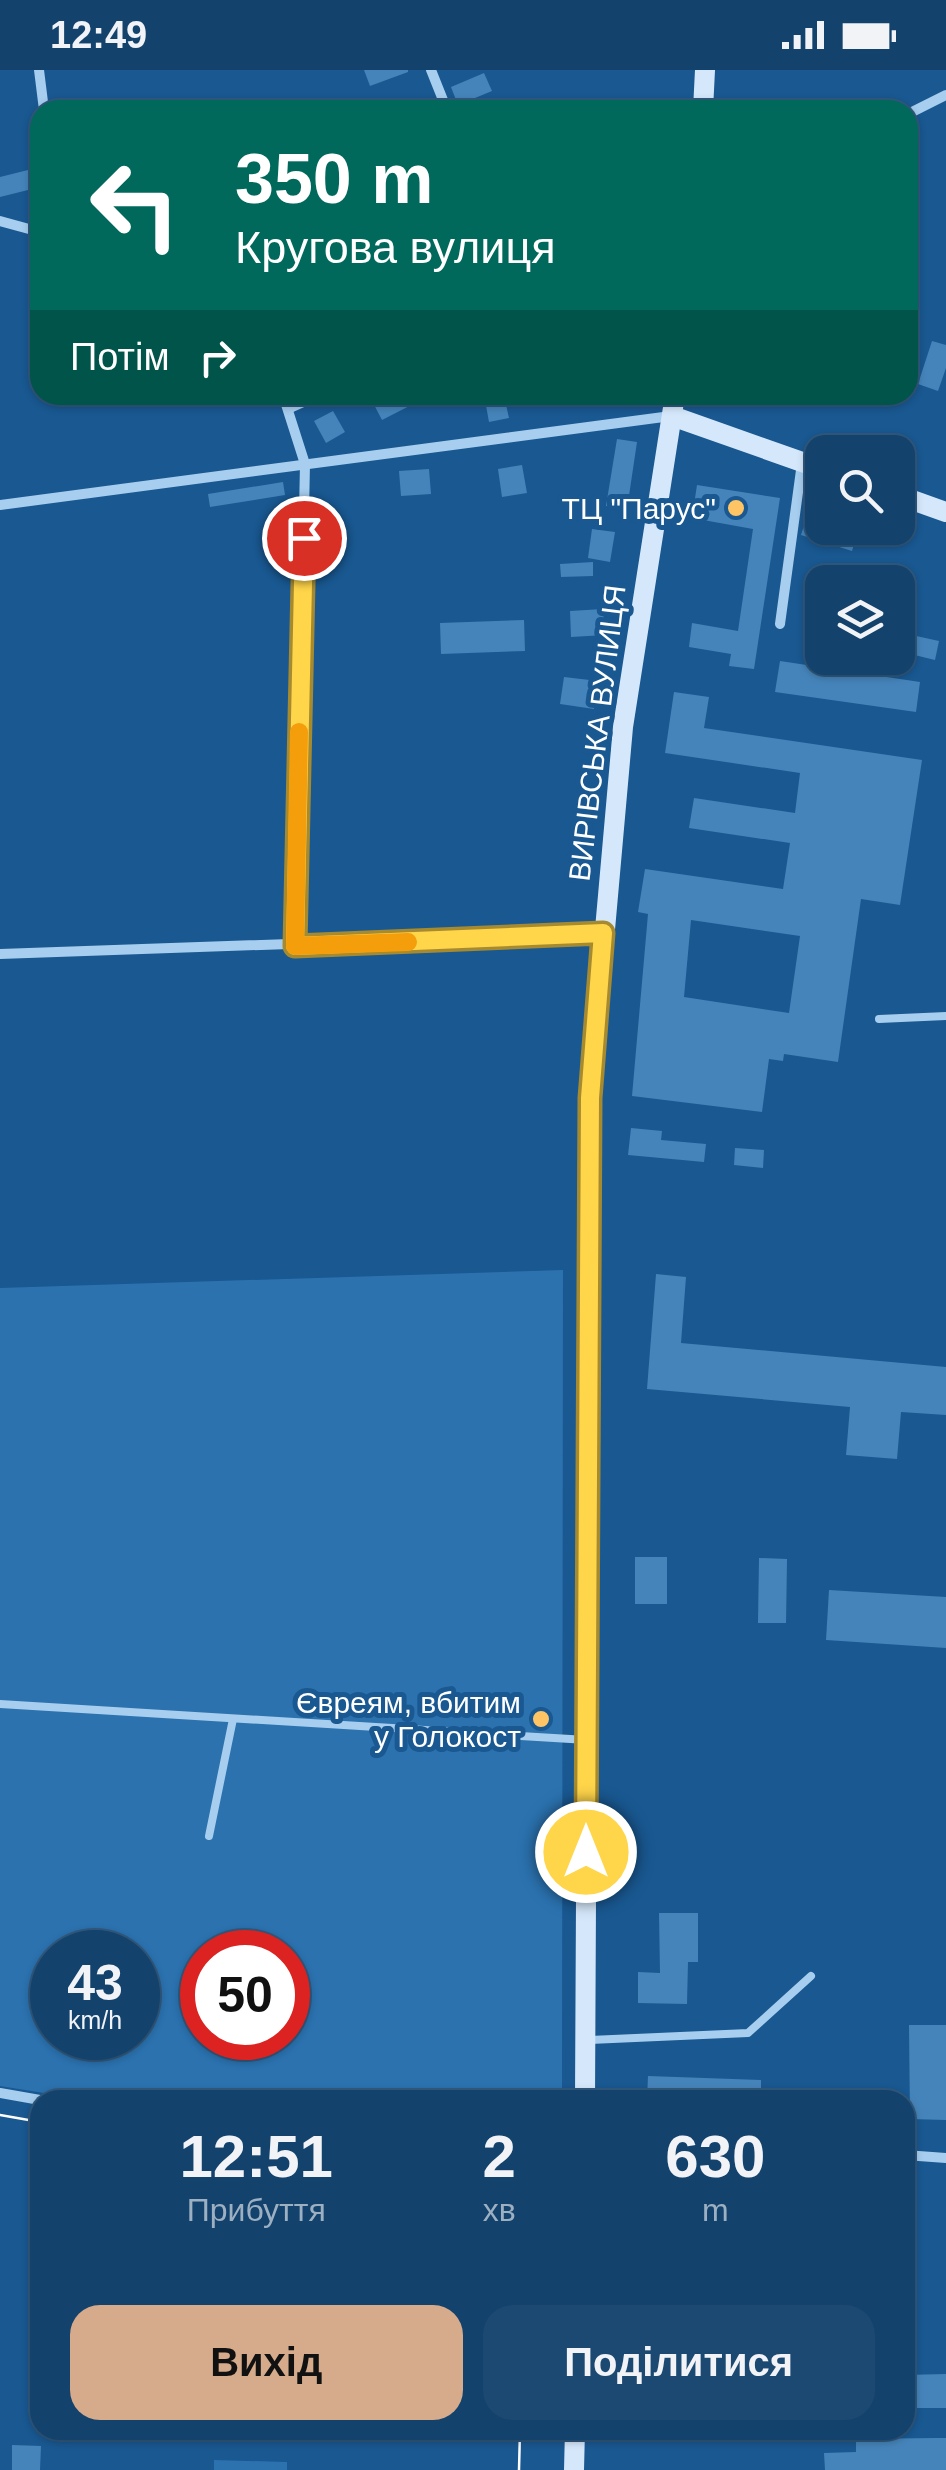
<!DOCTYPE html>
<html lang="uk">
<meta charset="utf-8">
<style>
body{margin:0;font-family:Arial,sans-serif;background:#1c4972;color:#f1f3f6;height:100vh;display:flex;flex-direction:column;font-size:38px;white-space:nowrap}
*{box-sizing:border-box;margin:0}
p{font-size:32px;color:#9db0c2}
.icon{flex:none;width:55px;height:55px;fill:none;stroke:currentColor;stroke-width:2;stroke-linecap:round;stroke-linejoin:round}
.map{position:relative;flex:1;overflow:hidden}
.details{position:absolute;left:30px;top:2020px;width:885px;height:350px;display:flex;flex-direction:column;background:#13426d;border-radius:30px;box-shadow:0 2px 8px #0004,0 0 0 2px #325b80}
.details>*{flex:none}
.top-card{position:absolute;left:30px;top:30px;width:888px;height:305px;border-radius:30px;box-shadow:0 2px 8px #0004,0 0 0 2px #325b80;background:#00695c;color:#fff;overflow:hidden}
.buttons{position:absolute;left:805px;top:365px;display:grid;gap:20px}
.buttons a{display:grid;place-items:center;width:110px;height:110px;border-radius:20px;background:#13426d;box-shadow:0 2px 8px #0004,0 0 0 2px #325b80;font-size:50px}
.speed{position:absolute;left:30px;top:1860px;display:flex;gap:20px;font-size:50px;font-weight:700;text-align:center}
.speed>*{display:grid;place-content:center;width:130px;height:130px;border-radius:50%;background:#13426d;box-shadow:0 2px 8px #0004,0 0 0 2px #325b80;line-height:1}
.speed small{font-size:25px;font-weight:400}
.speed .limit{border:15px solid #d22;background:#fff;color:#111}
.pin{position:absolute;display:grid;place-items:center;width:85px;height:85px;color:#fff;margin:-42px;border:5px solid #fff;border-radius:50%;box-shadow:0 2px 10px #0007}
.me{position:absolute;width:110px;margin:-55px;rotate:0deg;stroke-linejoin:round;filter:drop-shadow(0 0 8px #0008)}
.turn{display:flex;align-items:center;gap:35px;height:210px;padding:0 40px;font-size:45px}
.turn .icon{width:130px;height:130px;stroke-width:2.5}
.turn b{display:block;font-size:70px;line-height:85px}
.then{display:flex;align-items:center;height:95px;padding:0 40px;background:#0003;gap:20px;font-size:38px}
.eta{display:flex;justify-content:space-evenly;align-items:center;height:170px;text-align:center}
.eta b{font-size:60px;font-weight:600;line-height:70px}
.action{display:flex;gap:20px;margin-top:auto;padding:20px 40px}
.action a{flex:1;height:115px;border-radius:30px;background:#d6ab8b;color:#111;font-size:40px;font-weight:600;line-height:115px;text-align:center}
.action a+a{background:#1c4972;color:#f1f3f6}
.status{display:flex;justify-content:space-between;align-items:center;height:70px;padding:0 50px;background:#13426d;direction:ltr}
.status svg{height:28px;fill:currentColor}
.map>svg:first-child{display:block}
.green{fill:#2b72af;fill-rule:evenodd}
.building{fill:#4584ba;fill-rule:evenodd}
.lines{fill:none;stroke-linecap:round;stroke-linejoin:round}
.service{stroke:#a7ceef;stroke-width:8}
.minor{stroke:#a7ceef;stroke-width:10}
.secondary{stroke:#d5e8fb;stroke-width:20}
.tram{stroke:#fff;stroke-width:2.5}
.route-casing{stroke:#a68a30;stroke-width:25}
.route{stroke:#ffd54a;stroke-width:18}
.slow{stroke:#f59e0b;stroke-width:18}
.poi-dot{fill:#ffc565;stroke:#195891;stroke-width:4}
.labels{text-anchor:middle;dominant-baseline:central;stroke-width:10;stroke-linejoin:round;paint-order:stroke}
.poi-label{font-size:30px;fill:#fff;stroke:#195891;text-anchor:end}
.street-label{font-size:30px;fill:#fff;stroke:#195891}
</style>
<div class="status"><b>12:49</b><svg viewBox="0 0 49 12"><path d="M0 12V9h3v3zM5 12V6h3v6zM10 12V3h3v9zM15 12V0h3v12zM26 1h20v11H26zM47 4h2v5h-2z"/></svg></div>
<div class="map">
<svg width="946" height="2400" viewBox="0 0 946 2400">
<rect width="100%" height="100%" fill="#195891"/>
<g class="green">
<path d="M563,1200L562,2030H88L0,2016V1218ZM52,1882H138V1968H52ZM202,1882H288V1968H202Z"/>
<polygon points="214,2390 287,2392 287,2400 214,2400"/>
</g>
<g class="building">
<polygon points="364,0 408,0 408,2 370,16"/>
<polygon points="484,3 492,21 458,35 451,17"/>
<polygon points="28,100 32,119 0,127 0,107"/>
<polygon points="932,271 946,275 946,298 938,321 918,314"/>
<polygon points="369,325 431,325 382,350"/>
<polygon points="504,326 509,348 489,352 485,330"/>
<polygon points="333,341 345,362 326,373 314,351"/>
<polygon points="617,369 637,372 627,439 606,436"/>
<polygon points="522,395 527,423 502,427 498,399"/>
<polygon points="429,399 431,424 401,426 399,401"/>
<polygon points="283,412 285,425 210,437 208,424"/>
<polygon points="818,412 822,412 822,458 859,458 852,481 801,465"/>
<polygon points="697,415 780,428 754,599 729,596 731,584 689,577 692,553 738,561 753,459 692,448"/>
<polygon points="592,459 615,462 610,492 588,488"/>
<polygon points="593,492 593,506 561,507 560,494"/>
<polygon points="603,539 605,565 571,567 570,541"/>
<polygon points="524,550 525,581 441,584 440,553"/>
<polygon points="898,562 939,571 935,590 898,581"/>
<polygon points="780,591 920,612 916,642 775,622"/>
<polygon points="564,607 598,611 594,639 560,634"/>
<path d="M674,622L709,627L704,658L922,690L900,835L861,829L838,992L784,984L783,991L769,989L762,1042L632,1026L648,844L638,842L645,799L783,819L790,773L689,758L694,728L795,743L800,703L665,683ZM691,850L800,866L789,943L684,927Z"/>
<polygon points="631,1058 662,1061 661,1070 706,1074 704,1092 628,1085"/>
<polygon points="735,1078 764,1080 763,1098 734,1095"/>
<polygon points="656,1204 686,1207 681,1273 946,1297 946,1345 901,1342 897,1389 846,1385 850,1337 647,1319"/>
<rect x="635" y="1487" width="32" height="47"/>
<polygon points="759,1488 787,1489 786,1553 758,1553"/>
<polygon points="829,1520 946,1527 946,1578 826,1570"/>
<polygon points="659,1843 698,1843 698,1892 688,1892 687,1934 638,1933 638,1902 660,1903"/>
<polygon points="909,1955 946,1955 946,2050 910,2049"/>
<polygon points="648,2006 761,2010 761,2030 647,2030"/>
<polygon points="946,2304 946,2338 905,2338 905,2305"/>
<polygon points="935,2368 946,2368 946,2400 825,2400 824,2383 856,2382 856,2369"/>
<polygon points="12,2375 41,2376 40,2400 12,2400"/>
</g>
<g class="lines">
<g class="service">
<polyline points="879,949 946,946"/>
<polyline points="0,1634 587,1670"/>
<polyline points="209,1766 233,1649"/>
<polyline points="590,1970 748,1963 811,1906"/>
</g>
<g class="minor">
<polyline points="39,0 44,40"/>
<polyline points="431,0 447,40"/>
<polyline points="908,44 946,25"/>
<polyline points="0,151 40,162"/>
<polyline points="283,325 305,394 295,876"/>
<polyline points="290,338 319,325"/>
<polyline points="0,435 671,346"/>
<polyline points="780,554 802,393"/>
<polyline points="0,884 603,863"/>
<polyline points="0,2023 40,2030"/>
<polyline points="905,2085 946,2088"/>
</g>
<g class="secondary">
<polyline points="703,40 705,0"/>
<polyline points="672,346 822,399"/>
<polyline points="898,425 946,442"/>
<polyline points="585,2030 590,1028 623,657 675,325"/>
<polyline points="574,2400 575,2360"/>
</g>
<g class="tram">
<polyline points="0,2045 40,2052"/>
<polyline points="519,2400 520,2360"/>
</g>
</g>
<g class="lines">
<defs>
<polyline id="route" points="304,468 295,876 603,863 590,1028 586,1782"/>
</defs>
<use href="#route" class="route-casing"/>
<use href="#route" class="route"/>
<polyline class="slow" points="299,662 295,876 408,872"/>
</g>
<g class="poi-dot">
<circle cx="736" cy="438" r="10"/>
<circle cx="541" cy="1649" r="10"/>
</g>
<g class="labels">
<g class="poi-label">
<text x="716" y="438">ТЦ "Парус"</text>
<text x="521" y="1632">Євреям, вбитим<tspan x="521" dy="34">у Голокост</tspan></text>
</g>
<g class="street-label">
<text transform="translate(597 663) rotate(-83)">ВИРІВСЬКА ВУЛИЦЯ</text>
</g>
</g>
</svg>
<div class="buttons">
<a><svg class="icon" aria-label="search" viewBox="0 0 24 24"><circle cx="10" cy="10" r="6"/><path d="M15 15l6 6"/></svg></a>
<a><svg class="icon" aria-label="layers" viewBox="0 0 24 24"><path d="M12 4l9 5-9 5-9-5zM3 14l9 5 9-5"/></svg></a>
</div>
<div class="speed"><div>43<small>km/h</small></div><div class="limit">50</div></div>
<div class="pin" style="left:304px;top:468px;background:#d93025"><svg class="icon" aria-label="arrive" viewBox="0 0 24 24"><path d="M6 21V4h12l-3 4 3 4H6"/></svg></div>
<svg class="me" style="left:586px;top:1782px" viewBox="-20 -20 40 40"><circle r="17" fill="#ffd54a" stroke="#fff" stroke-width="3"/><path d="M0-11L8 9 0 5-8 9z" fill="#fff"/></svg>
<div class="top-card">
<div class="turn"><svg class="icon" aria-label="left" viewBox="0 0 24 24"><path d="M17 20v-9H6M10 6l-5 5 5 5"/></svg><div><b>350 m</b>Кругова вулиця</div></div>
<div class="then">Потім<svg class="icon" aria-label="right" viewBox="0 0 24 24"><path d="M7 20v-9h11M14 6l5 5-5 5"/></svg></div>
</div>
<section class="details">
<div class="eta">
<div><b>12:51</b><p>Прибуття</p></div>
<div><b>2</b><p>хв</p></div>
<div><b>630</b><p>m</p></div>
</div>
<div class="action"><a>Вихід</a><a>Поділитися</a></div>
</section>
</div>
